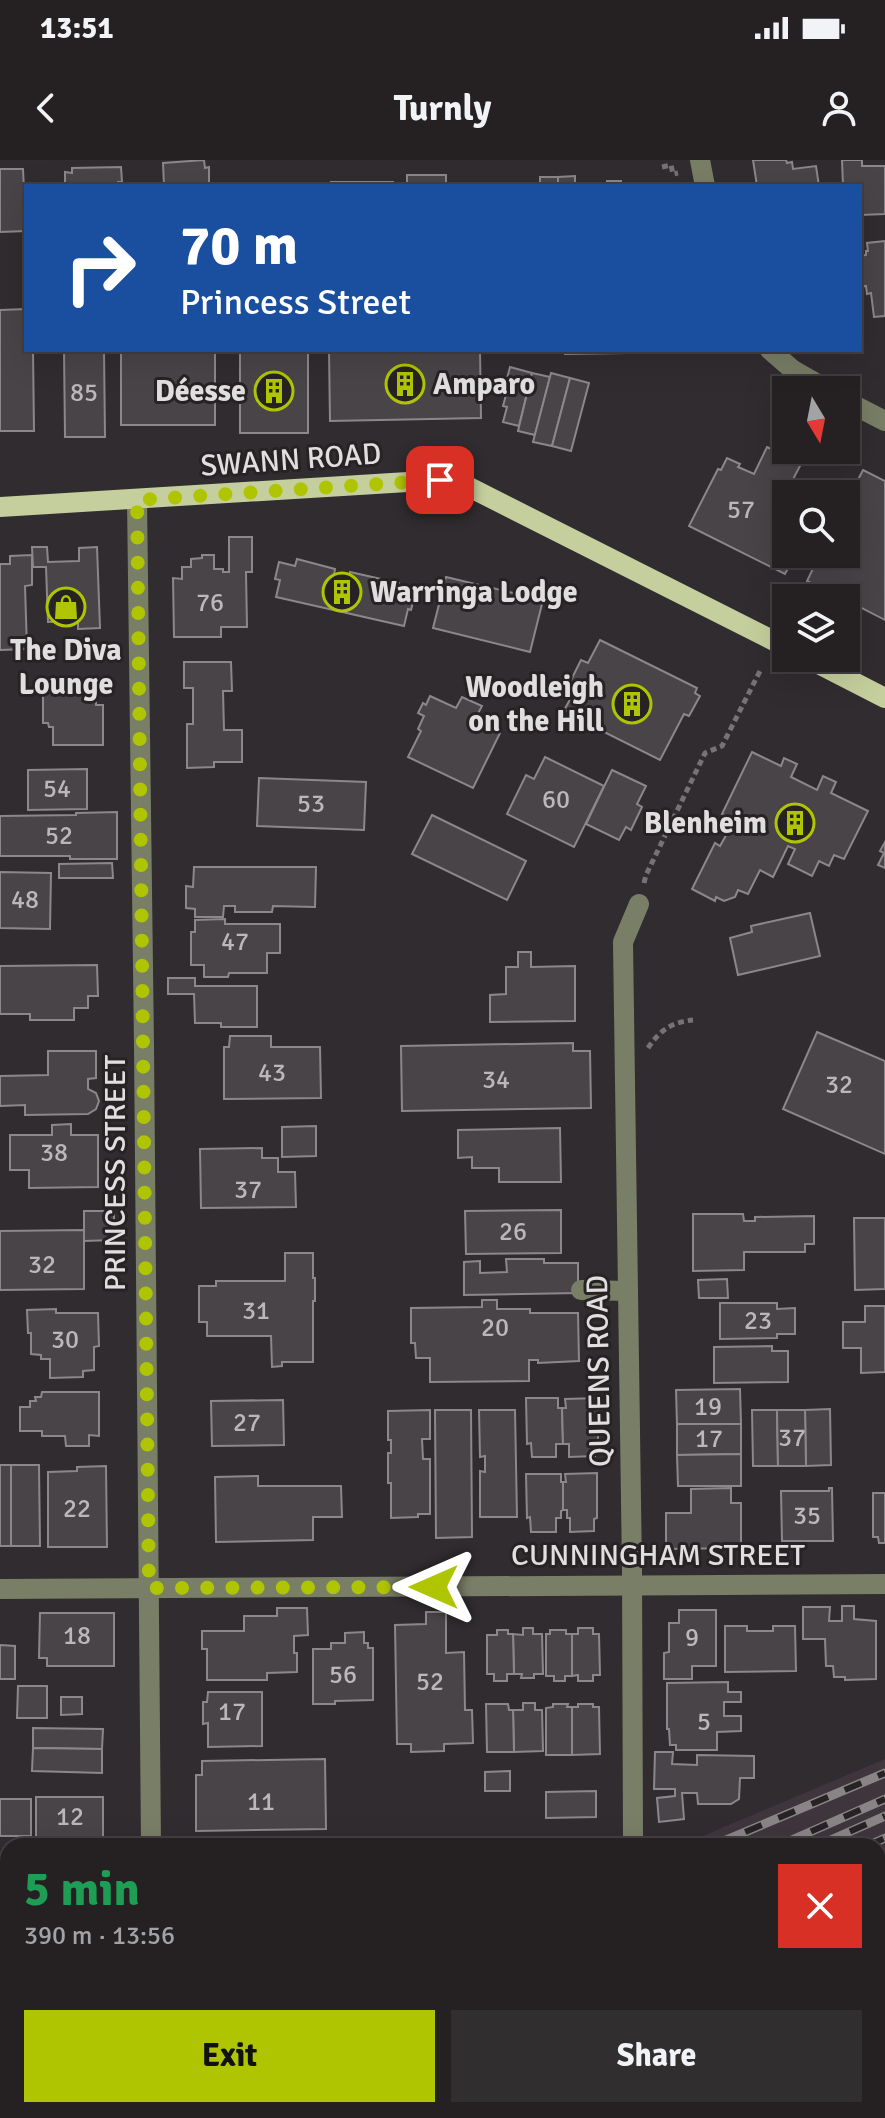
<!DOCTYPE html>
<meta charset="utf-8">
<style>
body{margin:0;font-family:Signika,sans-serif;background:#312e30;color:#f1f3f6;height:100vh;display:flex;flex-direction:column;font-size:30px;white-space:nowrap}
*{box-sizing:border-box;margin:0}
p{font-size:26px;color:#a3a3a6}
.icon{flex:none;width:44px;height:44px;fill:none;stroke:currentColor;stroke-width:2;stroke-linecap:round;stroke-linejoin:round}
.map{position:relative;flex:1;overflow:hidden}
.panel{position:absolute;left:0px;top:1678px;width:886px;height:280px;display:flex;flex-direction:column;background:#252123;border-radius:24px 24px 0 0;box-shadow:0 8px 32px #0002,0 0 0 2px #423e41}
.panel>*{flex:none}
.hud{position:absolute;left:24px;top:24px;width:838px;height:168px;border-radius:0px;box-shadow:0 8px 32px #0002,0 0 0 2px #423e41;background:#1a4fa0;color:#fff;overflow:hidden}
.needle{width:52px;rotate:170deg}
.tools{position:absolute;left:772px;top:216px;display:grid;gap:16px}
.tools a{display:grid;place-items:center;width:88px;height:88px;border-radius:0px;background:#252123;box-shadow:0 8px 32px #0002,0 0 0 2px #423e41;font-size:40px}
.pin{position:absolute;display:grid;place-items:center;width:68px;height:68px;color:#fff;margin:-34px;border-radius:16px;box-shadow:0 4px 12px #0006}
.me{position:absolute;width:88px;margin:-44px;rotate:270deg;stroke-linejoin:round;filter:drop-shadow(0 0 6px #0008)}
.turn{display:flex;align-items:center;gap:28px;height:168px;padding:0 24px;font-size:36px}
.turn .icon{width:104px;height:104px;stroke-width:2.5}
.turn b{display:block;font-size:56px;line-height:68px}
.round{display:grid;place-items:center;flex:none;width:84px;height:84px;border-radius:0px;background:#312e30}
.head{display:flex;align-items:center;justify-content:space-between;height:136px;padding:0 24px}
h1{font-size:48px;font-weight:700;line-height:60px;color:#1e9e55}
.primary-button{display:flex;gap:16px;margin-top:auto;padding:16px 24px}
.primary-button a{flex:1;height:92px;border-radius:0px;background:#b0c502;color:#111;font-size:32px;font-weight:700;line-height:92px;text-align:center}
.primary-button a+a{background:#312e30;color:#f1f3f6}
.status{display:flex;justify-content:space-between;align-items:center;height:56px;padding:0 40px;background:#252123;direction:ltr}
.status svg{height:22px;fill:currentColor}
header{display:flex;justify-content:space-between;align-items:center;height:104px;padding:0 24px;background:#252123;font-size:36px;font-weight:700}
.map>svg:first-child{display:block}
.built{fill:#3f353c}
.building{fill:#494447;stroke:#8c878a;stroke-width:2}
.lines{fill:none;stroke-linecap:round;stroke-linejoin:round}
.path{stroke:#777275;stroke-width:5;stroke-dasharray:6 4;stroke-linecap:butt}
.minor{stroke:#797e66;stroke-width:20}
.major{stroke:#c5cf9d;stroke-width:20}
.rail-casing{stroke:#898587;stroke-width:9}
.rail{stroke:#272325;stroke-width:6;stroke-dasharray:18;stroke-linecap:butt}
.route{stroke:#b0c502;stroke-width:14;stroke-dasharray:0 25.2}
.labels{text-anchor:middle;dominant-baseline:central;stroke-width:6;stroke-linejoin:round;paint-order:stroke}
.number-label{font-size:26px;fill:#bbb8ba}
.poi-label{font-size:30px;font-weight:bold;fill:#e1dee0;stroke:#272325;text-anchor:end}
.street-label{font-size:30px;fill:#e1dee0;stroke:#272325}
</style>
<div class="status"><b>13:51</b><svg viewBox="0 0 49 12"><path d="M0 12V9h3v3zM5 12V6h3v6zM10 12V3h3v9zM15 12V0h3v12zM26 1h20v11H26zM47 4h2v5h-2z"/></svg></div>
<header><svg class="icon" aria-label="back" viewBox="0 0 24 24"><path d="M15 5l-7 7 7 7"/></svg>Turnly<svg class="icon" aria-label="person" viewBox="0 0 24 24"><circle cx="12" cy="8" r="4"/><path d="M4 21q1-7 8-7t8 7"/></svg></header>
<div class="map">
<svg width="885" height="1958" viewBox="0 0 885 1958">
<rect width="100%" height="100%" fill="#312c2f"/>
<g class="built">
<polygon points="885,1599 885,1702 878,1706 878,1686 679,1686"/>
<polygon points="885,1782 885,1958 679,1958 676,1950 878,1950 878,1785"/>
<polygon points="189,1950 408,1950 394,1958 176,1958"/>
</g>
<g class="building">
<polygon points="204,0 205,8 209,7 209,26 164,26 163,3"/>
<polygon points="753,0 786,0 787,3 792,2 793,9 816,6 819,26 757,26"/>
<polygon points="842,0 862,0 862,6 885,6 885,54 860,55 860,26 843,26"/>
<polygon points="121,7 122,22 118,22 118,26 65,26 65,12 72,13 72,8"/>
<polygon points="0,9 23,9 26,71 0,72"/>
<rect x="407" y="15" width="39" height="11"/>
<polygon points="575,16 575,24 590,24 590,26 558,26 558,17"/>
<polygon points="540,17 558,17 558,26 526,26 540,25"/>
<rect x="607" y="21" width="14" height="5"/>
<polygon points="331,22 351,22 351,26 325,26 331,25"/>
<rect x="351" y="22" width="22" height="4"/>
<rect x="373" y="22" width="20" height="4"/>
<polygon points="885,81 885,156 874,157 871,133 867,134 866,126 860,127 860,96 866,95 866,91 868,91 867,83"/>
<polygon points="26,149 26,190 33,190 34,271 0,271 0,150"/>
<polygon points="64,190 104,190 105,277 65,277"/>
<rect x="121" y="190" width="94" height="75"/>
<rect x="240" y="190" width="68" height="83"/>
<polygon points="329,190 480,190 481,258 330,261"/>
<polygon points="551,190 627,190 627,193 565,194 565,190"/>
<polygon points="510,207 532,213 519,266 503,262 507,247 503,246 506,235 503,234"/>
<polygon points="532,213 550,217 535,275 518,271"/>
<polygon points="551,213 570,218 552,286 533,282"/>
<polygon points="570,218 589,223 571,291 552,286"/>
<polygon points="767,287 801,304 787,331 792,334 786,334 786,394 799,394 798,396 795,395 785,414 689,366 718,309 721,310 727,298 740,304 738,307 754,314"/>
<polygon points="863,310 885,321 885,460 846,440 846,438 841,438 807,421 820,394 846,394 846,343"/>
<polygon points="229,377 252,377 252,412 246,412 247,467 221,467 221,477 174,477 173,418 182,419 182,407 191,407 191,399 202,398 202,395 214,395 214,409 223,409 223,412 229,412"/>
<polygon points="32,387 47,387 48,402 79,401 79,388 97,387 100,468 78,469 78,461 48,462 46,407 33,407"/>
<polygon points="32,395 32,425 25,426 27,489 0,490 0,404 10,404 10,396"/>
<polygon points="297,399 335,409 334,415 349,418 350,412 399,423 397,430 415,434 411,450 408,449 404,466 276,437 280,420 275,419 279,402 295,406"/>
<polygon points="446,417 543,440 530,492 433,468"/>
<polygon points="600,480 697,528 695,533 700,536 689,556 684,554 660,600 570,555 572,553 564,550 571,538 564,534 581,500 588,503"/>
<polygon points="184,502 231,502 232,531 223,531 224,570 242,570 242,602 214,602 214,607 187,608 187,564 193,564 193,528 184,528"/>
<polygon points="96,527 96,545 103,545 103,585 53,585 53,567 49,567 48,563 43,563 43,528"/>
<polygon points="430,536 456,548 462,537 482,546 474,561 500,573 473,628 408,597 421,571 418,569 424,556 418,553 423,543 426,545"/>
<polygon points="752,592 781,606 784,598 797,604 791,617 817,630 823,616 836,622 831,633 868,651 844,699 834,695 829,706 819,701 812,716 788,704 795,689 788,686 773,717 760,710 748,734 738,730 735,737 724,741 716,737 715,741 692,729 715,683 720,686 729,670 726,668 731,658 722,654"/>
<polygon points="545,597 604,626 574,687 507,654 526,615 534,619"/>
<polygon points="87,609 87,649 28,650 28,610"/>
<polygon points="612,610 646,626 637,644 642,647 631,670 626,667 619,680 586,664"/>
<polygon points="259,618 366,622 364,670 257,666"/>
<polygon points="117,652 117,699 70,699 70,696 0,696 0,656 76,655 76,653"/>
<polygon points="432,655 526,701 507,740 412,694"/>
<polygon points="885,682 885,708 878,705 884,693 880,691"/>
<polygon points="112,703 113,718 59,718 59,704"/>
<polygon points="194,707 316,707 315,747 273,746 272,752 235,752 235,746 224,746 223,757 195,757 195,749 186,748 186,726 193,727"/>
<polygon points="0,712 51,713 50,769 0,768"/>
<polygon points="810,753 820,796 738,815 730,778 752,772 751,766"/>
<polygon points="225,759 225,764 280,764 280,793 267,793 267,813 229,813 228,817 204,817 204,805 191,805 191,772 195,772 195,760"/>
<polygon points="518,792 531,792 531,807 575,806 575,861 490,862 490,835 506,834 506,807 518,807"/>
<polygon points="97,805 98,836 88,836 88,848 74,848 74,860 30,860 30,854 0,854 0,806"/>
<polygon points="168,818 195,818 195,826 257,826 257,867 221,867 221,863 195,863 194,834 168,834"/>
<polygon points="817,872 885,901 885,994 783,949"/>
<polygon points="230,876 271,876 271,887 320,887 321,938 224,939 224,887 229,887"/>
<polygon points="573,883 573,891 590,891 591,948 402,951 401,886"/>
<polygon points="48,891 96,891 96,918 88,919 88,929 96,933 99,941 96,949 88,954 25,955 25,945 0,946 0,916 48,915"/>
<polygon points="71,964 71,975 98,975 98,1027 29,1028 29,1010 10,1010 10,975 52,975 52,965"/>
<polygon points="316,966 316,996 282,997 282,967"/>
<polygon points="560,968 561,1022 499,1022 499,1008 472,1008 472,997 458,998 458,970"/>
<polygon points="262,988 262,998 278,998 278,1012 295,1012 296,1047 201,1048 200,989"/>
<polygon points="561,1050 561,1093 466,1094 465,1051"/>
<polygon points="84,1051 114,1051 114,1080 84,1081"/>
<polygon points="693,1054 743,1054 744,1061 755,1061 755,1057 814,1056 814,1084 805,1084 805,1092 744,1092 744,1110 693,1111"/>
<polygon points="854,1058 885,1058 885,1129 855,1130"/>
<polygon points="84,1070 84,1129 0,1130 0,1071"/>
<polygon points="285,1093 313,1093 313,1118 315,1118 315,1141 313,1141 313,1202 282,1202 282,1206 272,1207 271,1176 207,1176 207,1162 199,1162 199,1126 216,1126 216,1121 285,1121"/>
<polygon points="506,1099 544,1099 544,1103 578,1103 578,1133 464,1135 464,1102 480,1101 480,1113 507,1112"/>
<polygon points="727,1119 728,1138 699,1138 698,1120"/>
<polygon points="482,1140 497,1140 497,1149 530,1149 530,1153 578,1153 579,1201 538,1203 538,1200 529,1200 529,1221 430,1222 430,1198 416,1198 415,1183 411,1183 411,1148 482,1147"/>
<polygon points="720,1143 777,1143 777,1149 795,1148 795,1174 777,1174 777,1178 720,1179"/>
<polygon points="865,1146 885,1146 885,1212 861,1213 861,1188 843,1188 843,1162 865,1162"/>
<polygon points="56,1149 56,1153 98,1153 99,1186 94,1187 94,1210 83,1211 83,1217 50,1218 50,1199 41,1199 41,1195 31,1194 31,1173 28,1173 27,1150"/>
<polygon points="772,1186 772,1191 788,1191 788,1222 714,1223 714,1187"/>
<polygon points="740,1229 741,1264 677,1264 676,1230"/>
<polygon points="42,1232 99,1232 99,1276 89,1275 89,1286 66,1286 65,1276 42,1276 42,1271 20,1271 20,1247 30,1247 30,1241 36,1241 35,1237 41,1237"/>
<polygon points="526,1238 558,1238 558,1248 562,1248 563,1284 556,1284 556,1297 532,1297 531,1283 527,1284"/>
<polygon points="598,1238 598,1283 595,1283 595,1296 569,1297 569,1284 563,1284 562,1248 566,1248 565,1239"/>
<polygon points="283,1240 284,1285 212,1286 211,1241"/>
<polygon points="830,1249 831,1305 806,1306 805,1250"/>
<polygon points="430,1250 430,1279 422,1279 423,1299 430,1299 430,1354 418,1354 418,1357 391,1358 391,1323 388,1323 388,1293 391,1293 391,1280 388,1280 388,1251"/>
<polygon points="435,1250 471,1250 472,1377 436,1378"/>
<polygon points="479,1250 515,1250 517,1357 480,1357 480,1311 485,1312 485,1296 480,1297"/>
<polygon points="752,1250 777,1250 778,1306 753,1306"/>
<polygon points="777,1250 805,1250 806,1306 778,1306"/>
<polygon points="677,1264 741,1264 741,1294 677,1295"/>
<polygon points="741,1294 741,1326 678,1326 677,1295"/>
<rect x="0" y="1305" width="11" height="81"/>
<polygon points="11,1305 39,1305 40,1386 11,1386"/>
<polygon points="106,1306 107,1387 48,1387 48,1312 77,1311 77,1307"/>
<polygon points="597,1313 597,1358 594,1359 594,1371 570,1372 570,1358 567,1358 567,1350 563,1350 563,1322 566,1322 565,1314"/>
<polygon points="526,1314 561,1314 561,1322 563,1322 563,1350 561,1351 561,1358 556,1358 556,1372 531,1372 530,1357 527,1358"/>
<polygon points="258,1316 258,1326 341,1326 342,1357 313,1357 313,1380 216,1382 215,1317"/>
<polygon points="731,1328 731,1343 741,1343 741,1388 666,1389 666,1353 691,1353 691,1329"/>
<polygon points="829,1328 832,1328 833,1381 782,1381 781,1331 829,1331"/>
<polygon points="873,1333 885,1333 885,1383 879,1383 878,1377 873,1377"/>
<polygon points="842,1446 854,1446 854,1459 876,1461 876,1519 845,1520 845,1517 834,1517 833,1506 826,1506 825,1479 803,1479 803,1447 830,1447 829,1461 842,1461"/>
<polygon points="277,1448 307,1448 308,1475 294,1476 294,1493 297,1493 297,1512 267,1513 267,1520 207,1520 207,1489 202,1489 202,1471 244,1471 244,1456 277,1456"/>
<polygon points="679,1450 716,1450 716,1506 692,1506 692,1519 664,1519 664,1493 669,1492 669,1463 679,1463"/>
<polygon points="426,1452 446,1452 446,1493 464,1492 465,1550 472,1550 473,1583 444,1584 444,1591 411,1592 411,1584 397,1584 395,1465 426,1464"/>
<polygon points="40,1453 114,1453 114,1506 47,1506 47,1498 39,1498"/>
<polygon points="725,1466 747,1466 747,1471 773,1471 773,1466 795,1466 796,1511 725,1512"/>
<polygon points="523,1468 533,1468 533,1474 542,1474 543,1514 534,1514 534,1518 521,1518 522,1514 514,1514 513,1474 523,1475"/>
<polygon points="578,1468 593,1468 593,1474 599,1474 600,1515 593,1515 593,1521 578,1521 578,1515 572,1516 572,1474 578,1474"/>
<polygon points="497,1470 508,1470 508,1474 513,1474 514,1514 507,1514 507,1521 494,1521 494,1514 487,1514 487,1475 497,1475"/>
<polygon points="550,1470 566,1470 566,1474 572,1474 572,1516 565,1516 565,1521 554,1521 554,1516 546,1516 546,1474 550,1474"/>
<polygon points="364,1472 364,1483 368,1483 368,1488 373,1488 373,1540 335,1541 335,1544 313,1544 313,1489 331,1489 331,1483 345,1483 345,1473"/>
<polygon points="0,1485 15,1486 15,1519 0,1519"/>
<polygon points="728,1522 728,1532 741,1532 741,1542 724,1542 724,1556 741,1556 741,1571 717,1572 717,1590 676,1590 676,1585 670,1585 669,1569 667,1569 667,1523"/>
<polygon points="18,1526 47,1526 47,1558 17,1558"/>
<polygon points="208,1532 262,1532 262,1586 208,1587 208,1563 203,1564 203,1542 207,1542"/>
<polygon points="61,1537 82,1537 82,1554 61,1555"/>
<polygon points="523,1543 535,1543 535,1550 542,1550 543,1591 514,1592 513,1550 523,1550"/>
<polygon points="486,1544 508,1544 509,1550 513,1550 514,1592 487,1592"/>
<polygon points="553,1544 568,1544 567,1547 572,1547 572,1595 546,1595 546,1548 553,1547"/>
<polygon points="578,1544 593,1544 593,1547 599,1547 600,1594 572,1595 572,1547 578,1547"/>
<polygon points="33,1568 103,1569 102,1589 33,1588"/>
<polygon points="33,1588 102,1589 102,1613 32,1611"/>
<polygon points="655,1592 673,1592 672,1604 697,1605 697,1595 754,1596 754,1618 740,1618 739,1639 731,1644 698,1644 697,1633 682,1633 684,1659 659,1662 657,1638 675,1636 675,1629 654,1629"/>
<polygon points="325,1599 326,1669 196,1671 196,1615 202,1615 202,1601"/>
<polygon points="510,1611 510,1631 485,1631 485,1612"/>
<polygon points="596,1631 596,1657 546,1658 546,1632"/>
<rect x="36" y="1637" width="67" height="40"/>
<rect x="0" y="1639" width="31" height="37"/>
<polygon points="543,1681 543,1686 516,1686 516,1682"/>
<rect x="489" y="1682" width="27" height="4"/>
<polygon points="315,1683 316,1686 194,1686 194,1685"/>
<polygon points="885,1805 885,1958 879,1958 876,1950 878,1950 878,1808"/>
<polygon points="264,1950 314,1950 318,1958 269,1958"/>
<polygon points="771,1950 783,1950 787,1958 751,1958"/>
</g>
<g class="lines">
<g class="path">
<polyline points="662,7 671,5 673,14 678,13"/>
<polyline points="644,723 646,715 705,593 722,586 760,511"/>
<path d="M648,888C660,870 672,862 693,860"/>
<polyline points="211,1958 224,1950"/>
<polyline points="225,1958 238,1950"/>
<polyline points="239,1958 255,1950"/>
<polyline points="316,1958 330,1950"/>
<polyline points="328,1958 342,1950"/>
<polyline points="344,1958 357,1950"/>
<polyline points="467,1958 483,1950"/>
</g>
<g class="minor">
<polyline points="700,0 705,26"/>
<polyline points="770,190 793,210 828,230"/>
<polyline points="846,241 885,261"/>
<polyline points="137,340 144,886 151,1686"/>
<polyline points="581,1130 628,1131"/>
<polyline points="0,1429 885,1424"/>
<polyline points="633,1680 632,1410 623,782 639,744"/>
<polyline points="647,1950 650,1958"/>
<polyline points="126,1958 138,1950"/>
</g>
<g class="major">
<polyline points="0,347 440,320 465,325 786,487"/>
<polyline points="807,498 885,538"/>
</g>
<defs>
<g id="rail">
<polyline points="712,1686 885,1613"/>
<polyline points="778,1686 885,1639"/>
<polyline points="817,1686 885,1656"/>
<polyline points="867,1686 885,1678"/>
<polyline points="191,1958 203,1950"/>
<polyline points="258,1958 272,1950"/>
<polyline points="291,1958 304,1950"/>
<polyline points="364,1958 377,1950"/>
</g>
</defs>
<use href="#rail" class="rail-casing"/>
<use href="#rail" class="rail"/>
</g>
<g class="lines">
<polyline class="route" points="434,1427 149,1428 137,340 440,320"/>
</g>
<defs>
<symbol id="building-ring" viewBox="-11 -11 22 22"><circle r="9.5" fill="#272325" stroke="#b0c502" stroke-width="1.5"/><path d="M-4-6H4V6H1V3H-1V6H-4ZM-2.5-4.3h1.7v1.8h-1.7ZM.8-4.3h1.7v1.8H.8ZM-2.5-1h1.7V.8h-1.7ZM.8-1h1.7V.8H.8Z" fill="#b0c502"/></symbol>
<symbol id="shop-ring" viewBox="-11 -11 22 22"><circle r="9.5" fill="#272325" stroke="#b0c502" stroke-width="1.5"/><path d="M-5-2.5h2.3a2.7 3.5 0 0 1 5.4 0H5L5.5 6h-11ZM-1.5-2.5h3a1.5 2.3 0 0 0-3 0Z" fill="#b0c502"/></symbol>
</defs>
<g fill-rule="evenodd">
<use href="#building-ring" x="383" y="202" width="44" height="44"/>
<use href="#building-ring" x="252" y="209" width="44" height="44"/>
<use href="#building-ring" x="320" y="410" width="44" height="44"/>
<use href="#shop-ring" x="44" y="425" width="44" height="44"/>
<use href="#building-ring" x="610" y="522" width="44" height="44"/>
<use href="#building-ring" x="773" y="641" width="44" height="44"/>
</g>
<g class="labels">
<g class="number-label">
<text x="84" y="233">85</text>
<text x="741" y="350">57</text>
<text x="210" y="443">76</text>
<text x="57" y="629">54</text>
<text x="556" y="640">60</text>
<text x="311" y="644">53</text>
<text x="59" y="676">52</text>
<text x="25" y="740">48</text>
<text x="235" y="782">47</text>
<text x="272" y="913">43</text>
<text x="496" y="920">34</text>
<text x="839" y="925">32</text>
<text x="54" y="993">38</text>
<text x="248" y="1030">37</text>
<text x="513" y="1072">26</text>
<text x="42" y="1105">32</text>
<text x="256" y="1151">31</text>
<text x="758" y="1161">23</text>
<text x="495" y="1168">20</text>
<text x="65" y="1180">30</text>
<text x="708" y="1247">19</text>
<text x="247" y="1263">27</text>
<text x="792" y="1278">37</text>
<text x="709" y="1279">17</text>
<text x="77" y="1349">22</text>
<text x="807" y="1356">35</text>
<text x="77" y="1476">18</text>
<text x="692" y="1478">9</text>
<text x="343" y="1515">56</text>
<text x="430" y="1522">52</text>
<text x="232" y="1552">17</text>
<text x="704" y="1562">5</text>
<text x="261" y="1642">11</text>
<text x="70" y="1657">12</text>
</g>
<g class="poi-label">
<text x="433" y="224" text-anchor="start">Amparo</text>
<text x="246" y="231">Déesse</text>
<text x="370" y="432" text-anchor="start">Warringa Lodge</text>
<text x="66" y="490" text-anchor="middle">The Diva<tspan x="66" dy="34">Lounge</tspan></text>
<text x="604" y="527">Woodleigh<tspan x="604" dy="34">on the Hill</tspan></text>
<text x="767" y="663">Blenheim</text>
</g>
<g class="street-label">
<text transform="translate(291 300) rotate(-4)">SWANN ROAD</text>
<text transform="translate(115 1013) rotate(-90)">PRINCESS STREET</text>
<text transform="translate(599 1211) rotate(-91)">QUEENS ROAD</text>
<text x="658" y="1395">CUNNINGHAM STREET</text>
</g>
</g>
</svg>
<div class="tools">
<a><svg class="needle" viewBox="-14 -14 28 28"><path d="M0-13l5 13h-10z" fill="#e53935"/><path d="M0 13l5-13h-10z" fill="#a3a3a6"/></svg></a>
<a><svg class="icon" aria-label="search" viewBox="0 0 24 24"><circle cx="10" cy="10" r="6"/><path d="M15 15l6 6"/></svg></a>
<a><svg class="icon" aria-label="layers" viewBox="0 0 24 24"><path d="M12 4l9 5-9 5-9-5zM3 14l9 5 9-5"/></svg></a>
</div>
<div class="pin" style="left:440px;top:320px;background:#d93025"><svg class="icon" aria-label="arrive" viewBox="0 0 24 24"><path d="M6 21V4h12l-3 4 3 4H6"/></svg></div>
<svg class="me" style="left:434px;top:1427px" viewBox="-20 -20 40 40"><path d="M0-17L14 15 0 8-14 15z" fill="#b0c502" stroke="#fff" stroke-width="4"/></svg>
<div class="hud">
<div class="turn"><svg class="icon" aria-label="right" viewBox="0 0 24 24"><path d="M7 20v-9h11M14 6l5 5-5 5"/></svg><div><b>70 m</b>Princess Street</div></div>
</div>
<section class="panel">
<div class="head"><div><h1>5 min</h1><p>390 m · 13:56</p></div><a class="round" style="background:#d93025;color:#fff"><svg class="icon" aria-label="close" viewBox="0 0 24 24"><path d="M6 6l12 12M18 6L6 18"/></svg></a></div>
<div class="primary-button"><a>Exit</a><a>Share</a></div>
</section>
</div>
